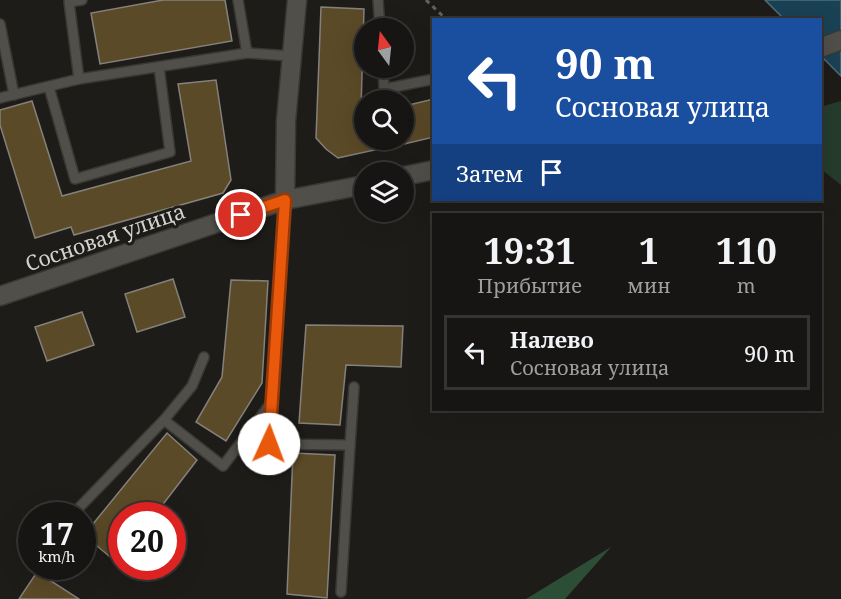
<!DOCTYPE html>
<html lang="ru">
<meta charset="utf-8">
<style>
body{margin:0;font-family:"Noto Serif",serif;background:#232221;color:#f1f3f6;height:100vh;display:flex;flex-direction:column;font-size:22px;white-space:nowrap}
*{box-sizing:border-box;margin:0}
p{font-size:20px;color:#9e9fa0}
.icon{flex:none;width:33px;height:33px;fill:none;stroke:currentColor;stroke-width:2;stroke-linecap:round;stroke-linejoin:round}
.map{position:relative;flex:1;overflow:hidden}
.details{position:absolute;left:432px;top:213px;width:390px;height:198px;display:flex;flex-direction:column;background:#161513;border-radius:0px;box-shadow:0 6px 24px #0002,0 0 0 2px #353433}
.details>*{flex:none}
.hud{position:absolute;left:432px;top:18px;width:390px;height:183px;border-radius:0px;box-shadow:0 6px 24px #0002,0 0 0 2px #353433;background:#1a4fa0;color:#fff;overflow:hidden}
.needle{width:39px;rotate:345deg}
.tools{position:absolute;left:354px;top:18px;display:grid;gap:12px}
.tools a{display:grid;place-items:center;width:60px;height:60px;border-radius:50%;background:#161513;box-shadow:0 6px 24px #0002,0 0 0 2px #353433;font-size:30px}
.speed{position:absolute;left:18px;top:502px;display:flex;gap:12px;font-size:30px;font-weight:700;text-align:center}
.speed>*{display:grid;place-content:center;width:78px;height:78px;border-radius:50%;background:#161513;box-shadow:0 6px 24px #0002,0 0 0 2px #353433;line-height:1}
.speed small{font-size:15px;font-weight:400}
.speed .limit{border:9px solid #d22;background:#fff;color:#111}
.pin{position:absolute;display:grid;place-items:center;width:51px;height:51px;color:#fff;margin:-26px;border:3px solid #fff;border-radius:50%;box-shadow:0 2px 6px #0007}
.me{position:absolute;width:66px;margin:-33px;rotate:2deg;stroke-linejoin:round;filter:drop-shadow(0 0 4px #0008)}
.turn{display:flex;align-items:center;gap:21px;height:126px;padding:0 24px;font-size:27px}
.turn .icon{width:78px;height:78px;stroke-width:2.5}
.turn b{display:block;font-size:42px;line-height:51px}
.then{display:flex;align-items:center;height:57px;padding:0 24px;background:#0003;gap:12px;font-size:22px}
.eta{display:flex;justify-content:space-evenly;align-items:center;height:102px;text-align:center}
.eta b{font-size:36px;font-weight:700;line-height:42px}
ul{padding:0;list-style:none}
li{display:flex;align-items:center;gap:18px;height:75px;margin:0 12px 9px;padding:0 12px;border:3px solid #353433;border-radius:0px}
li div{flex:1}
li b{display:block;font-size:22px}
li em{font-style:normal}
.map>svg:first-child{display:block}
.green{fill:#253c2c}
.forest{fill:#2c4e37}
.water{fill:#194254;stroke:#516d79;stroke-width:1.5}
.building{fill:#5b4a27;stroke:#84817c;stroke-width:1.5}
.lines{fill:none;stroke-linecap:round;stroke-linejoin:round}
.service-casing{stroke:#393835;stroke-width:12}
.minor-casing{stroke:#393835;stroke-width:21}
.path{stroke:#62615e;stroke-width:3;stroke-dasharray:4.5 4.5;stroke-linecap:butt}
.service{stroke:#514f4a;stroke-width:9}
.minor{stroke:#514f4a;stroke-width:18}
.route-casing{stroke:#983908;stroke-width:15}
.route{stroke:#ea580c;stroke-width:10}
.labels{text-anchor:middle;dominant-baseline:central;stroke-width:6;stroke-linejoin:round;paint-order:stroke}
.street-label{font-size:21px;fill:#d3d2cf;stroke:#1e1c19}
</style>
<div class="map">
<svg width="841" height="599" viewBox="0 0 841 599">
<rect width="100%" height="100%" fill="#1e1c19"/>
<polygon class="green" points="841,101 841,185 821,169 820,107"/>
<polygon class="forest" points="611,547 565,599 526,599"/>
<polygon class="water" points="765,0 841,0 841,76 821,56 820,20 784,19"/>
<g class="building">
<polygon points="163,0 225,0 232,41 100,64 91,13"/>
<polygon points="321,7 364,9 361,108 364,111 364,140 392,140 393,146 338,158 326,149 316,138"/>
<polygon points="216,80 231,180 223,193 74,235 71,227 35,238 0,125 0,110 32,101 62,196 191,161 178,84"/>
<polygon points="434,99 434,137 404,144 404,106"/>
<polygon points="173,279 185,317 137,332 125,294"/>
<polygon points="231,280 268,281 262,383 226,441 196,422 222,377"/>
<polygon points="82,312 94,345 47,361 35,327"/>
<polygon points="306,325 403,326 401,367 346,365 340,425 299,423"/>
<polygon points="167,433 197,460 154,516 122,516 122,567 84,535"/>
<polygon points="293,453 335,455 327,598 287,594"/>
<polygon points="37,572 79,599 19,599"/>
</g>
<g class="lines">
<defs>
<g id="service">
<polyline points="82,0 69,2 79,79 247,53 238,0"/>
<polyline points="378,0 380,28"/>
<polyline points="0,24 14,95"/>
<polyline points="247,53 292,56"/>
<polyline points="383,68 384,89 434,79"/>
<polyline points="49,87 75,179 170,152 159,67"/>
<polyline points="0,98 79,79"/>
<polyline points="271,403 269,444 350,445 341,592"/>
<polyline points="164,420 192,386 204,357"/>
<polyline points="350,445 354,387"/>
<polyline points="71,516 164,420 223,466 271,403 285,200"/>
</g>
<g id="minor">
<polyline points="820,48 841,40"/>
<polyline points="404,176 434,170"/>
<polyline points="285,200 286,121 297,0"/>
<polyline points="0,296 285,200 364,185"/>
</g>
</defs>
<use href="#service" class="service-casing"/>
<use href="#minor" class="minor-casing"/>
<polyline class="path" points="426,0 447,20"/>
<use href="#service" class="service"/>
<use href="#minor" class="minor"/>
</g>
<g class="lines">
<defs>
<polyline id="route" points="241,215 285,200 269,444"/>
</defs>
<use href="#route" class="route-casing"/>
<use href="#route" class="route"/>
</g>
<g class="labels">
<g class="street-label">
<text transform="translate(105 237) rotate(-19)">Сосновая улица</text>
</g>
</g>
</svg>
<div class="tools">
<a><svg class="needle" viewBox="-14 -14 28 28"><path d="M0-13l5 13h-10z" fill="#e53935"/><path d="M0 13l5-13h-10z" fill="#9e9fa0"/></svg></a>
<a><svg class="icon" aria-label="search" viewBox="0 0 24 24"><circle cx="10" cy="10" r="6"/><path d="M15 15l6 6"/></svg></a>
<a><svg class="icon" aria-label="layers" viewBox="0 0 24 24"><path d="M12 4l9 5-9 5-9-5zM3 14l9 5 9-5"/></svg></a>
</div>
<div class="speed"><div>17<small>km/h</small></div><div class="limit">20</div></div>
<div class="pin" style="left:241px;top:215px;background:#d93025"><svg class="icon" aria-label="arrive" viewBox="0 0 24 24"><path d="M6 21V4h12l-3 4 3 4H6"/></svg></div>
<svg class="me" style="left:269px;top:444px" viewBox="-20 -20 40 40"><circle r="19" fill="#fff"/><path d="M0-13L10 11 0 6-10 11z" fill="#ea580c"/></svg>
<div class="hud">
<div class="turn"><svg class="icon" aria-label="left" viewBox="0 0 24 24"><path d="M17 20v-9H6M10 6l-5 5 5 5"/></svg><div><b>90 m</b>Сосновая улица</div></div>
<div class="then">Затем<svg class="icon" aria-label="arrive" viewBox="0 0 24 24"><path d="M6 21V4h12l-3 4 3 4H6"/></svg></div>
</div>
<section class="details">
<div class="eta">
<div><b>19:31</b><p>Прибытие</p></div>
<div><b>1</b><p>мин</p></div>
<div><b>110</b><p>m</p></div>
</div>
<ul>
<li><svg class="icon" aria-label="left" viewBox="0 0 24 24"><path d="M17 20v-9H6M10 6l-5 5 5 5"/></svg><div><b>Налево</b><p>Сосновая улица</p></div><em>90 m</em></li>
</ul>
</section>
</div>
